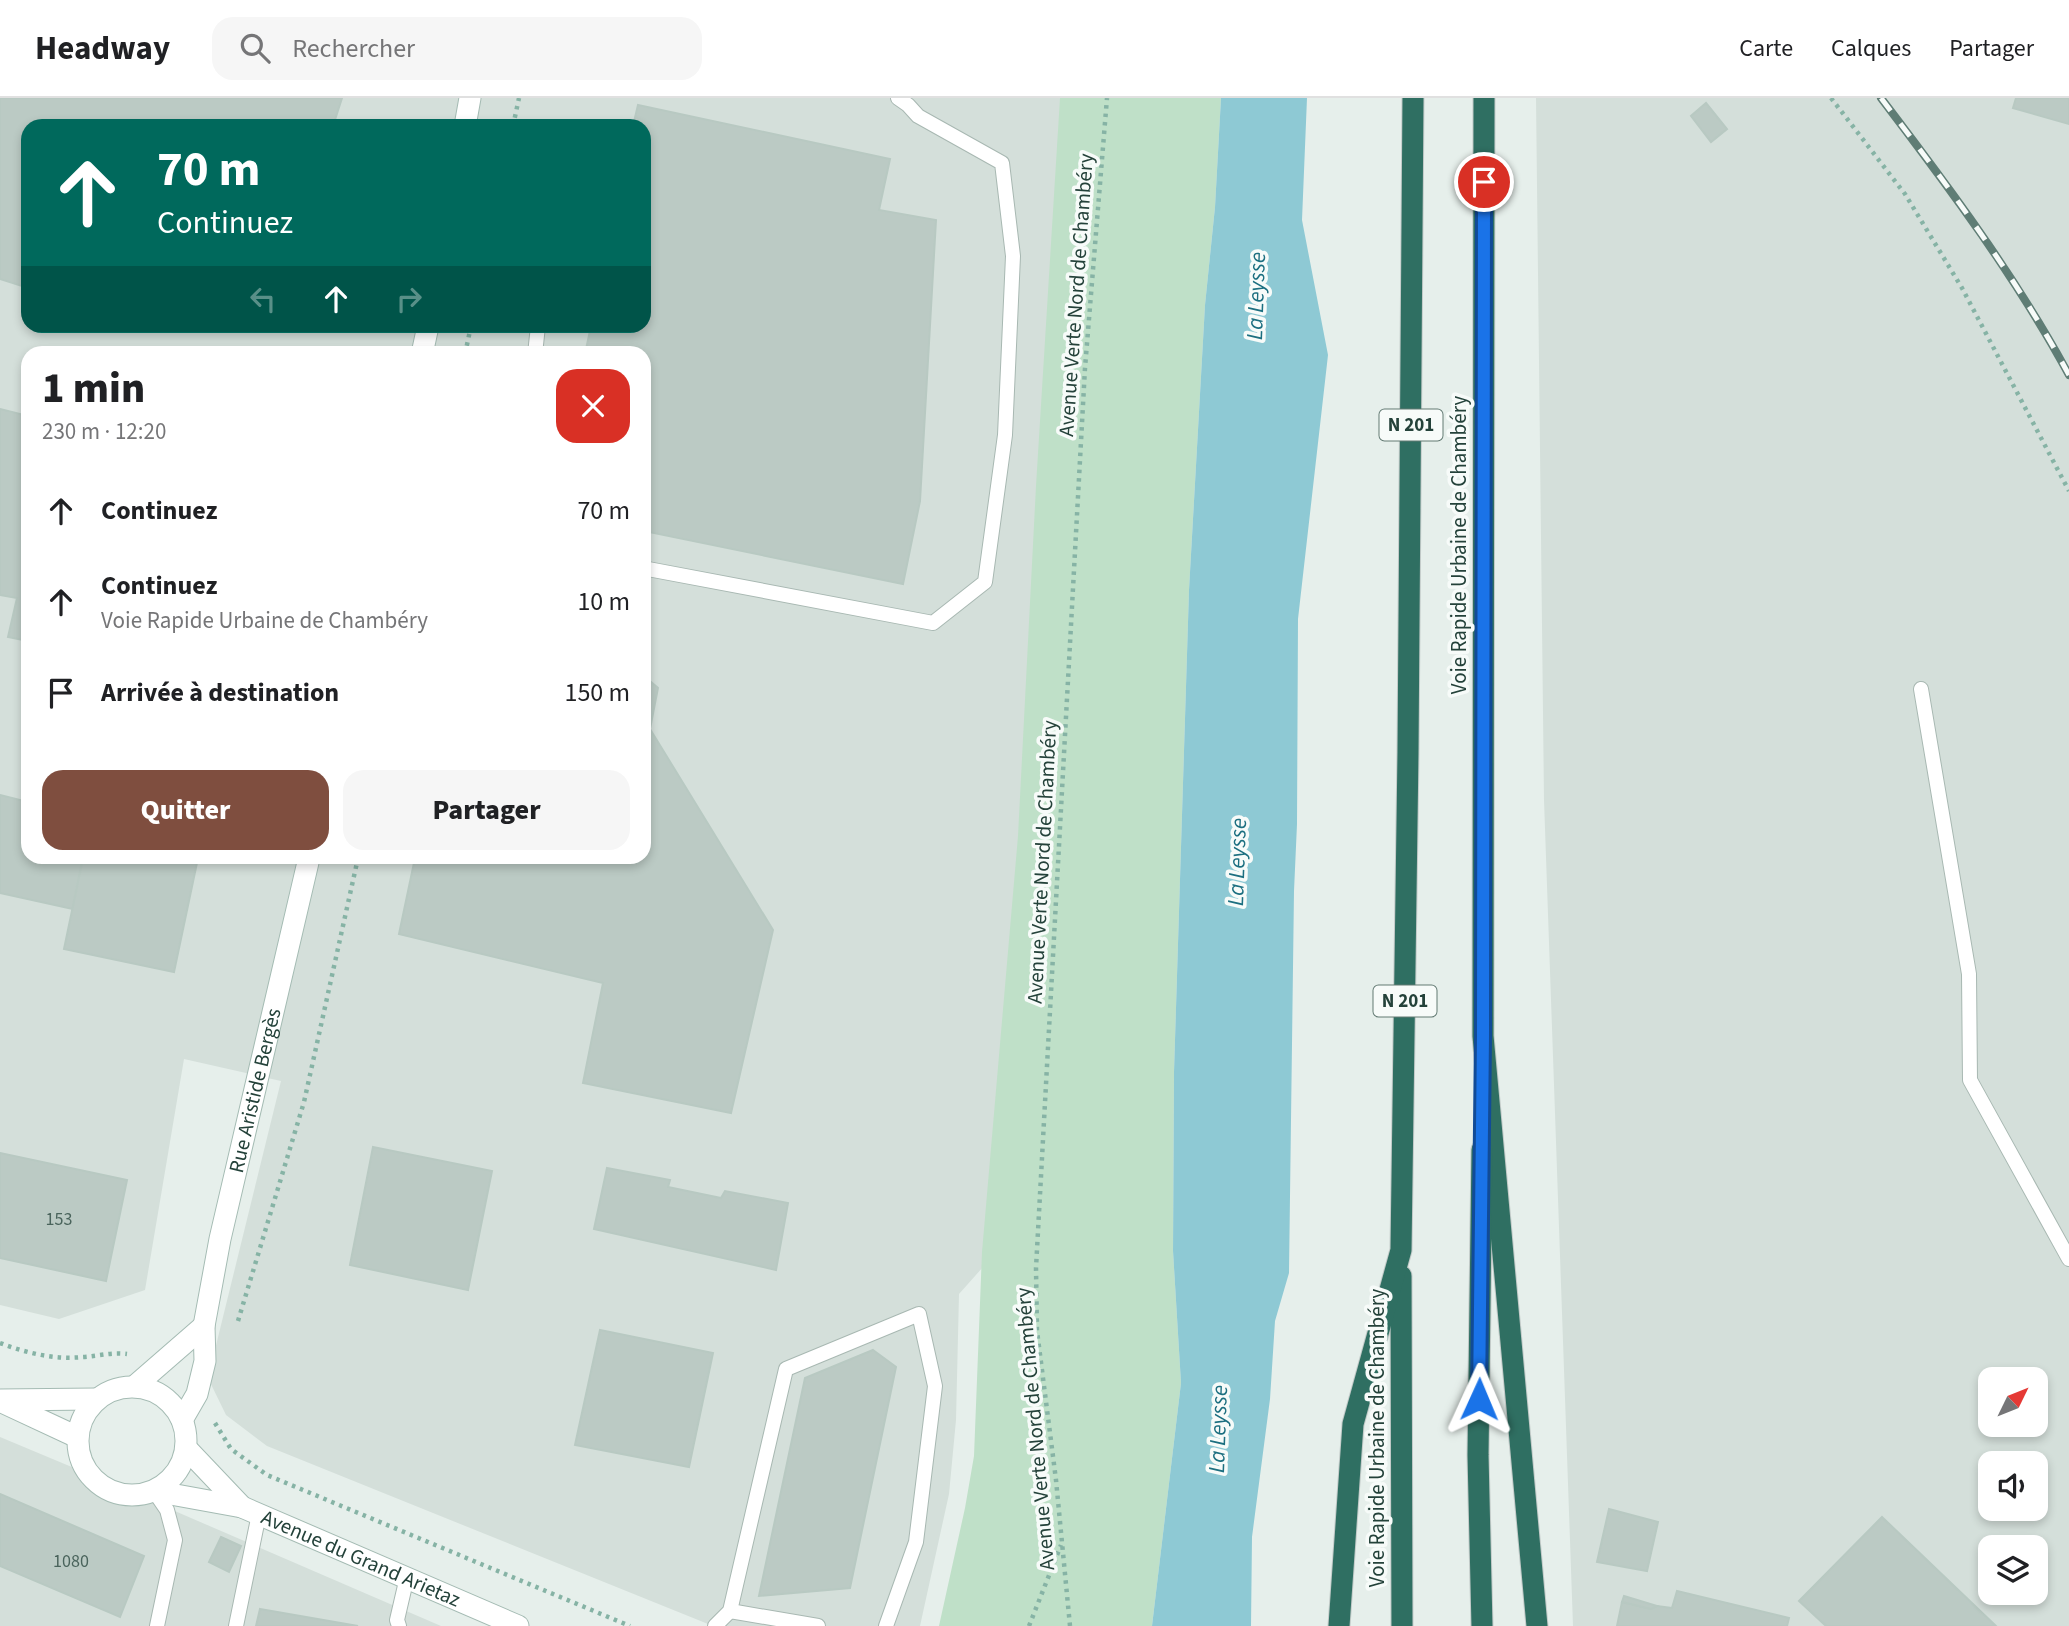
<!DOCTYPE html>
<html lang="fr">
<meta charset="utf-8">
<style>
body{margin:0;font-family:"Source Sans 3",sans-serif;background:#f6f6f6;color:#202124;height:100vh;display:flex;flex-direction:column;font-size:26px;white-space:nowrap}
*{box-sizing:border-box;margin:0}
p{font-size:23px;color:#757577}
.icon{flex:none;width:38px;height:38px;fill:none;stroke:currentColor;stroke-width:2;stroke-linecap:round;stroke-linejoin:round}
.map{position:relative;flex:1;overflow:hidden}
.sheet{position:absolute;left:21px;top:248px;width:630px;height:518px;display:flex;flex-direction:column;background:#fff;border-radius:21px;box-shadow:0 4px 10px #0003}
.sheet>*{flex:none}
.top-card{position:absolute;left:21px;top:21px;width:630px;height:214px;border-radius:21px;box-shadow:0 4px 10px #0003;background:#00695c;color:#fff;overflow:hidden}
.needle{width:46px;rotate:47deg}
.buttons{position:absolute;left:1978px;top:1269px;display:grid;gap:14px}
.buttons a{display:grid;place-items:center;width:70px;height:70px;border-radius:14px;background:#fff;box-shadow:0 4px 10px #0003;font-size:35px}
.pin{position:absolute;display:grid;place-items:center;width:60px;height:60px;color:#fff;margin:-30px;border:4px solid #fff;border-radius:50%;box-shadow:0 2px 7px #0007}
.me{position:absolute;width:77px;margin:-38px;rotate:1deg;stroke-linejoin:round;filter:drop-shadow(0 0 5px #0008)}
.turn{display:flex;align-items:center;gap:24px;height:147px;padding:0 21px;font-size:32px}
.turn .icon{width:91px;height:91px;stroke-width:2.5}
.turn b{display:block;font-size:49px;line-height:60px}
.lanes{display:flex;align-items:center;height:66px;padding:0 21px;background:#0003;justify-content:center;gap:35px;direction:ltr}
.lanes .off{opacity:.35}
.round{display:grid;place-items:center;flex:none;width:74px;height:74px;border-radius:21px;background:#f6f6f6}
.head{display:flex;align-items:center;justify-content:space-between;height:119px;padding:0 21px}
h1{font-size:42px;font-weight:800;line-height:52px}
.cta{display:flex;gap:14px;margin-top:auto;padding:14px 21px}
.cta a{flex:1;height:80px;border-radius:21px;background:#7f4e3f;color:#fff;font-size:28px;font-weight:800;line-height:80px;text-align:center}
.cta a+a{background:#f6f6f6;color:#202124}
ul{padding:0;list-style:none}
li{display:flex;align-items:center;gap:21px;height:91px;padding:0 21px}
li div{flex:1}
li b{display:block;font-size:26px}
li em{font-style:normal}
header{display:flex;align-items:center;gap:42px;box-sizing:border-box;height:98px;padding:0 35px;background:#fff;border-bottom:2px solid #e0e0e0}
header strong{font-size:33px}
nav{display:flex;gap:38px;margin-inline-start:auto;font-size:24px}
.search{width:490px;height:63px;background:#f6f6f6;display:flex;align-items:center;gap:18px;box-sizing:border-box;padding:0 24px;border-radius:21px;color:#757577;font-size:26px}
.map>svg:first-child{display:block}
.built{fill:#d4dfda;fill-rule:evenodd}
.green{fill:#bfe0c8}
.water{fill:#8ec9d4}
.building{fill:#bbcac4;stroke:#b8c9c2;stroke-width:2}
.lines{fill:none;stroke-linecap:round;stroke-linejoin:round}
.lane-casing{stroke:#a8b8b2;stroke-width:16}
.secondary-casing{stroke:#a4bbb3;stroke-width:23}
.highway-casing{stroke:#c2cac8;stroke-width:23}
.path{stroke:#86b3a5;stroke-width:4.5;stroke-dasharray:3.5 5;stroke-linecap:butt}
.lane{stroke:#fff;stroke-width:14}
.secondary{stroke:#fff;stroke-width:21}
.highway{stroke:#2f6f62;stroke-width:21}
.rail-casing{stroke:#5f7d75;stroke-width:8}
.rail{stroke:#f7fbf9;stroke-width:5;stroke-dasharray:16;stroke-linecap:butt}
.route-casing{stroke:#114b97;stroke-width:18}
.route{stroke:#1a73e8;stroke-width:12}
.labels{text-anchor:middle;dominant-baseline:central;stroke-width:7;stroke-linejoin:round;paint-order:stroke}
.number-label{font-size:18px;fill:#4a645c}
.shield{fill:#f7fbf9;stroke:#637a73;stroke-width:2}
.shield-label{font-size:19px;font-weight:bold;fill:#24423a}
.street-label{font-size:21px;fill:#24423a;stroke:#f7fbf9}
.water-label{font-size:23px;font-style:italic;fill:#1c6f80;stroke:#f7fbf9}
</style>
<header>
<strong>Headway</strong>
<div class="search"><svg class="icon" aria-label="search" viewBox="0 0 24 24"><circle cx="10" cy="10" r="6"/><path d="M15 15l6 6"/></svg>Rechercher</div>
<nav><a>Carte</a><a>Calques</a><a>Partager</a></nav>
</header>
<div class="map">
<svg width="2069" height="1528" viewBox="0 0 2069 1528">
<rect width="100%" height="100%" fill="#e6efeb"/>
<g class="built">
<path d="M0,0H1103L1008,1141L959,1196L956,1322L949,1396L920,1528H713L267,1348L226,1317L208,1280L281,983L184,961L145,1192L59,1221L0,1207ZM28,28H644V228H28ZM28,256H644V760H28Z"/>
<path d="M1536,0H2069V1528H1573L1544,702ZM1990,1281H2035V1326H1990ZM1990,1365H2035V1410H1990ZM1990,1449H2035V1494H1990Z"/>
<polygon points="0,1339 110,1385 441,1528 0,1528"/>
</g>
<polygon class="green" points="1060,0 1221,0 1215,109 1205,207 1189,492 1174,974 1173,1153 1181,1285 1152,1528 939,1528 965,1410 974,1358 982,1154 1018,738 1036,388"/>
<polygon class="water" points="1221,0 1307,0 1302,122 1328,257 1298,521 1297,726 1294,793 1289,1175 1275,1223 1270,1301 1252,1439 1251,1528 1152,1528 1181,1285 1173,1153 1174,974 1189,492 1205,207 1215,109"/>
<g class="building">
<polygon points="0,0 342,0 333,28 28,28 28,190 0,181"/>
<polygon points="2016,0 2069,0 2069,26 2013,10"/>
<polygon points="1706,5 1727,31 1711,44 1691,18"/>
<polygon points="638,7 890,61 879,112 936,122 920,403 903,486 644,433 644,256 585,256 591,228 644,228 644,28 633,28"/>
<polygon points="0,311 28,318 28,543 8,539 17,500 0,497"/>
<polygon points="644,578 658,590 650,631 773,832 731,1015 583,985 603,885 399,836 415,760 644,760"/>
<polygon points="0,697 28,704 28,760 83,760 73,811 0,795"/>
<polygon points="83,760 198,760 174,874 64,851"/>
<polygon points="373,1049 492,1073 468,1192 350,1167"/>
<polygon points="0,1055 127,1082 106,1183 0,1160"/>
<polygon points="607,1070 670,1082 668,1089 721,1100 725,1093 788,1105 776,1172 594,1131"/>
<polygon points="600,1232 713,1255 689,1369 575,1347"/>
<polygon points="873,1252 896,1269 850,1490 759,1498 805,1280"/>
<polygon points="0,1396 144,1458 120,1519 0,1468"/>
<polygon points="1609,1411 1658,1424 1647,1473 1597,1464"/>
<polygon points="1882,1419 1996,1528 1826,1528 1799,1503"/>
<polygon points="221,1439 241,1448 229,1474 209,1464"/>
<polygon points="1677,1493 1789,1520 1787,1528 1617,1528 1622,1504 1651,1511 1657,1508 1672,1510"/>
<polygon points="1624,1498 1657,1508 1651,1511 1622,1504"/>
<polygon points="260,1511 358,1528 256,1528"/>
</g>
<g class="lines">
<defs>
<g id="lane">
<polyline points="535,256 538,228"/>
<polyline points="644,468 648,471 933,525 985,484 1005,337 1013,158 1002,65 918,18 908,7 898,0"/>
<polyline points="1921,591 1969,876 1970,982 2069,1161"/>
<polyline points="154,1393 167,1412 175,1442 157,1528"/>
<polyline points="730,1513 818,1528"/>
<polyline points="236,1528 259,1416"/>
<polyline points="399,1528 397,1522 407,1479"/>
<polyline points="715,1528 730,1513 786,1271 919,1216 935,1288 916,1444 886,1528"/>
</g>
<g id="secondary">
<polyline points="465,28 470,0"/>
<polyline points="422,256 428,228"/>
<polyline points="135,1288 204,1228"/>
<circle cx="132" cy="1343" r="54"/>
<polyline points="0,1302 96,1301"/>
<polyline points="2,1304 77,1339"/>
<path id="s1" d="M182,1322L197,1296L205,1263L204,1228L220,1141L309,760"/>
<polyline points="186,1350 242,1409"/>
<path id="s2" d="M154,1393L242,1409L518,1528"/>
</g>
<g id="highway">
<polyline points="1484,0 1483,938 1537,1528"/>
<polyline points="1482,1052 1478,1357 1482,1528"/>
<polyline points="1401,1178 1402,1528"/>
<polyline points="1339,1528 1353,1326 1401,1152 1408,654 1413,0"/>
</g>
</defs>
<use href="#lane" class="lane-casing"/>
<use href="#secondary" class="secondary-casing"/>
<use href="#highway" class="highway-casing"/>
<g class="path">
<polyline points="1831,0 1905,96 1962,190 2069,393"/>
<polyline points="513,28 519,0"/>
<polyline points="465,256 471,228"/>
<polyline points="238,1223 304,1004 358,760"/>
<path d="M0,1245C26,1255 55,1262 83,1259C99,1258 111,1254 127,1256"/>
<polyline points="215,1325 231,1351 267,1377 630,1528"/>
<polyline points="1029,1528 1061,1447"/>
<polyline points="1070,1528 1056,1382 1037,1233 1036,1170 1085,270 1107,0"/>
</g>
<use href="#lane" class="lane"/>
<use href="#secondary" class="secondary"/>
<use href="#highway" class="highway"/>
<defs>
<path id="rail" d="M1881,0C1948,88 2016,179 2069,277"/>
</defs>
<use href="#rail" class="rail-casing"/>
<use href="#rail" class="rail"/>
</g>
<g class="lines">
<defs>
<polyline id="route" points="1479,1301 1483,938 1484,84"/>
</defs>
<use href="#route" class="route-casing"/>
<use href="#route" class="route"/>
</g>
<g class="labels">
<g class="number-label">
<text x="59" y="1121">153</text>
<text x="71" y="1463">1080</text>
</g>
<g class="shield">
<rect x="1379.5" y="311.5" width="63" height="31" rx="5"/>
<rect x="1373.5" y="887.5" width="63" height="31" rx="5"/>
</g>
<g class="shield-label">
<text x="1411" y="327">N 201</text>
<text x="1405" y="903">N 201</text>
</g>
<g class="street-label">
<text transform="translate(1076 197) rotate(-86)">Avenue Verte Nord de Chambéry</text>
<text transform="translate(1459 447) rotate(-90)">Voie Rapide Urbaine de Chambéry</text>
<text transform="translate(1042 764) rotate(-87)">Avenue Verte Nord de Chambéry</text>
<text stroke="none"><textPath href="#s1" startOffset="340">Rue Aristide Bergès</textPath></text>
<text transform="translate(1035 1331) rotate(-95)">Avenue Verte Nord de Chambéry</text>
<text transform="translate(1377 1340) rotate(-90)">Voie Rapide Urbaine de Chambéry</text>
<text stroke="none"><textPath href="#s2" startOffset="219">Avenue du Grand Arietaz</textPath></text>
</g>
<g class="water-label">
<text transform="translate(1256 198) rotate(-88)">La Leysse</text>
<text transform="translate(1237 764) rotate(-88)">La Leysse</text>
<text transform="translate(1218 1331) rotate(-88)">La Leysse</text>
</g>
</g>
</svg>
<div class="buttons">
<a><svg class="needle" viewBox="-14 -14 28 28"><path d="M0-13l5 13h-10z" fill="#e53935"/><path d="M0 13l5-13h-10z" fill="#757577"/></svg></a>
<a><svg class="icon" aria-label="sound" viewBox="0 0 24 24"><path d="M4 9h4l5-4v14l-5-4H4zM17 9q2 3 0 6"/></svg></a>
<a><svg class="icon" aria-label="layers" viewBox="0 0 24 24"><path d="M12 4l9 5-9 5-9-5zM3 14l9 5 9-5"/></svg></a>
</div>
<div class="pin" style="left:1484px;top:84px;background:#d93025"><svg class="icon" aria-label="arrive" viewBox="0 0 24 24"><path d="M6 21V4h12l-3 4 3 4H6"/></svg></div>
<svg class="me" style="left:1479px;top:1301px" viewBox="-20 -20 40 40"><path d="M0-17L14 15 0 8-14 15z" fill="#1a73e8" stroke="#fff" stroke-width="4"/></svg>
<div class="top-card">
<div class="turn"><svg class="icon" aria-label="ahead" viewBox="0 0 24 24"><path d="M12 20V5M6 11l6-6 6 6"/></svg><div><b>70 m</b>Continuez</div></div>
<div class="lanes"><svg class="icon off" aria-label="left" viewBox="0 0 24 24"><path d="M17 20v-9H6M10 6l-5 5 5 5"/></svg><svg class="icon" aria-label="ahead" viewBox="0 0 24 24"><path d="M12 20V5M6 11l6-6 6 6"/></svg><svg class="icon off" aria-label="right" viewBox="0 0 24 24"><path d="M7 20v-9h11M14 6l5 5-5 5"/></svg></div>
</div>
<section class="sheet">
<div class="head"><div><h1>1 min</h1><p>230 m · 12:20</p></div><a class="round" style="background:#d93025;color:#fff"><svg class="icon" aria-label="close" viewBox="0 0 24 24"><path d="M6 6l12 12M18 6L6 18"/></svg></a></div>
<ul>
<li><svg class="icon" aria-label="ahead" viewBox="0 0 24 24"><path d="M12 20V5M6 11l6-6 6 6"/></svg><div><b>Continuez</b></div><em>70 m</em></li>
<li><svg class="icon" aria-label="ahead" viewBox="0 0 24 24"><path d="M12 20V5M6 11l6-6 6 6"/></svg><div><b>Continuez</b><p>Voie Rapide Urbaine de Chambéry</p></div><em>10 m</em></li>
<li><svg class="icon" aria-label="arrive" viewBox="0 0 24 24"><path d="M6 21V4h12l-3 4 3 4H6"/></svg><div><b>Arrivée à destination</b></div><em>150 m</em></li>
</ul>
<div class="cta"><a>Quitter</a><a>Partager</a></div>
</section>
</div>
